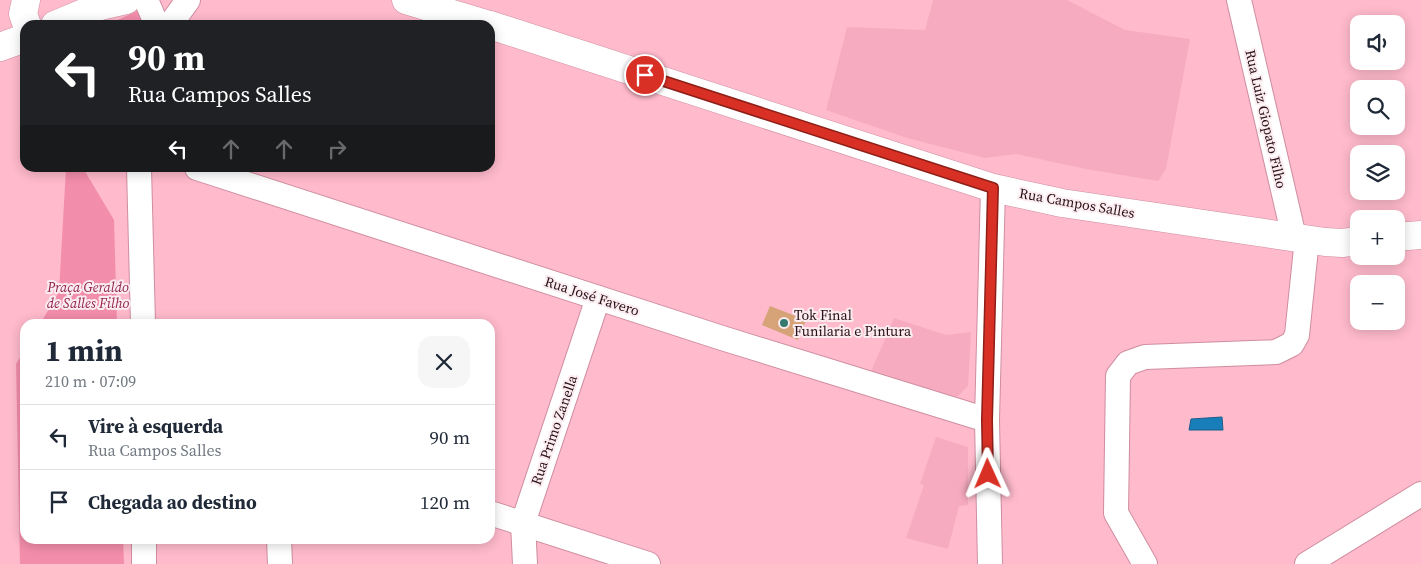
<!DOCTYPE html>
<html lang="pt">
<meta charset="utf-8">
<style>
body{margin:0;font-family:"Source Serif 4",serif;background:#f6f6f7;color:#1f2937;height:100vh;display:flex;flex-direction:column;font-size:19px;white-space:nowrap}
*{box-sizing:border-box;margin:0}
p{font-size:16px;color:#747a83}
.icon{flex:none;width:28px;height:28px;fill:none;stroke:currentColor;stroke-width:2;stroke-linecap:round;stroke-linejoin:round}
.map{position:relative;flex:1;overflow:hidden}
.details{position:absolute;left:20px;top:319px;width:475px;height:225px;display:flex;flex-direction:column;background:#fff;border-radius:15px;box-shadow:0 2px 12px #0003}
.details>*{flex:none}
.hud{position:absolute;left:20px;top:20px;width:475px;height:152px;border-radius:15px;box-shadow:0 2px 12px #0003;background:#202124;color:#fff;overflow:hidden}
.tools{position:absolute;left:1350px;top:15px;display:grid;gap:10px}
.tools a{display:grid;place-items:center;width:55px;height:55px;border-radius:10px;background:#fff;box-shadow:0 2px 12px #0003;font-size:25px}
.pin{position:absolute;display:grid;place-items:center;width:42px;height:42px;color:#fff;margin:-21px;border:2px solid #fff;border-radius:50%;box-shadow:0 1px 5px #0007}
.me{position:absolute;width:55px;margin:-28px;rotate:359deg;stroke-linejoin:round;filter:drop-shadow(0 0 4px #0008)}
.turn{display:flex;align-items:center;gap:18px;height:105px;padding:0 25px;font-size:22px}
.turn .icon{width:65px;height:65px;stroke-width:2.5}
.turn b{display:block;font-size:35px;line-height:42px}
.lanes{display:flex;align-items:center;height:48px;padding:0 25px;background:#0003;justify-content:center;gap:25px;direction:ltr}
.lanes .off{opacity:.35}
.round{display:grid;place-items:center;flex:none;width:52px;height:52px;border-radius:15px;background:#f6f6f7}
.summary{display:flex;align-items:center;justify-content:space-between;height:85px;padding:0 25px}
h1{font-size:30px;font-weight:700;line-height:38px}
ul{padding:0;list-style:none}
li{display:flex;align-items:center;gap:15px;height:65px;padding:0 25px;border-top:1px solid #e0e1e3}
li div{flex:1}
li b{display:block;font-size:19px}
li em{font-style:normal}
.map>svg:first-child{display:block}
.built{fill:#f7abc0}
.green{fill:#f38dac}
.water{fill:#187eb9;stroke:#1d5d89}
.building{fill:#d6a378}
.lines{fill:none;stroke-linecap:round;stroke-linejoin:round}
.minor-casing{stroke:#cf8da0;stroke-width:26}
.secondary-casing{stroke:#cf8da0;stroke-width:29}
.minor{stroke:#fff;stroke-width:24}
.secondary{stroke:#fff;stroke-width:28}
.route-casing{stroke:#8d1f18;stroke-width:12}
.route{stroke:#d93025;stroke-width:9}
.poi-dot{fill:#357a6f;stroke:#fbecf0;stroke-width:2}
.labels{text-anchor:middle;dominant-baseline:central;stroke-width:4;stroke-linejoin:round;paint-order:stroke}
.street-label{font-size:14px;fill:#291018;stroke:#fbecf0}
.park-label{font-size:14px;font-style:italic;fill:#932550;stroke:#fbecf0}
.poi-label{font-size:14px;fill:#291018;stroke:#fbecf0;text-anchor:start}
</style>
<div class="map">
<svg width="1421" height="564" viewBox="0 0 1421 564">
<rect width="100%" height="100%" fill="#ffbacc"/>
<g class="built">
<polygon points="933,0 1067,0 1125,30 1190,39 1166,169 1158,181 1086,169 1016,154 985,158 907,138 826,110 847,27 925,30"/>
<polygon points="894,318 946,335 971,332 968,386 958,396 943,402 869,376"/>
<polygon points="936,437 968,447 968,505 959,506 948,549 906,538 924,485 920,484"/>
</g>
<g class="green">
<polygon points="139,10 142,25 107,25"/>
<polygon points="66,168 83,168 114,220 117,324 40,324 59,292"/>
<polygon points="25,349 25,539 123,539 124,564 20,564 16,364"/>
</g>
<polygon class="water" points="1222,417 1223,430 1189,430 1191,419"/>
<polygon class="building" points="770,306 806,320 798,340 762,325"/>
<g class="lines">
<defs>
<g id="minor">
<polyline points="146,0 157,25"/>
<polyline points="1239,0 1294,237"/>
<polyline points="170,25 188,0"/>
<polyline points="139,168 143,324"/>
<polyline points="197,168 722,338 987,420"/>
<polyline points="490,513 648,564"/>
<polyline points="144,539 144,564"/>
<polyline points="279,539 280,564"/>
<polyline points="525,564 523,523 598,298"/>
<polyline points="990,564 987,420 993,188"/>
<polyline points="1145,564 1116,513 1118,376 1128,363 1145,357 1276,352 1292,344 1297,335 1307,239"/>
<polyline points="1307,564 1421,494"/>
</g>
<g id="secondary">
<polyline points="26,0 23,14 27,25"/>
<polyline points="406,0 489,25"/>
<polyline points="55,25 100,6 126,0"/>
<polyline points="490,25 993,188 1062,203 1325,242 1342,243 1359,241"/>
<polyline points="0,47 25,38"/>
<polyline points="1396,237 1421,235"/>
</g>
</defs>
<use href="#minor" class="minor-casing"/>
<use href="#secondary" class="secondary-casing"/>
<use href="#minor" class="minor"/>
<use href="#secondary" class="secondary"/>
</g>
<g class="lines">
<defs>
<polyline id="route" points="645,75 993,188 987,420 988,474"/>
</defs>
<use href="#route" class="route-casing"/>
<use href="#route" class="route"/>
</g>
<circle class="poi-dot" cx="784" cy="323" r="5"/>
<g class="labels">
<g class="street-label">
<text transform="translate(1266 119) rotate(77)">Rua Luiz Giopato Filho</text>
<text transform="translate(1077 203) rotate(10)">Rua Campos Salles</text>
<text transform="translate(592 296) rotate(18)">Rua José Favero</text>
<text transform="translate(554 430) rotate(-71)">Rua Primo Zanella</text>
</g>
<g class="park-label">
<text x="88" y="287">Praça Geraldo<tspan x="88" dy="16">de Salles Filho</tspan></text>
</g>
<g class="poi-label">
<text x="794" y="315">Tok Final<tspan x="794" dy="16">Funilaria e Pintura</tspan></text>
</g>
</g>
</svg>
<div class="tools">
<a><svg class="icon" aria-label="sound" viewBox="0 0 24 24"><path d="M4 9h4l5-4v14l-5-4H4zM17 9q2 3 0 6"/></svg></a>
<a><svg class="icon" aria-label="search" viewBox="0 0 24 24"><circle cx="10" cy="10" r="6"/><path d="M15 15l6 6"/></svg></a>
<a><svg class="icon" aria-label="layers" viewBox="0 0 24 24"><path d="M12 4l9 5-9 5-9-5zM3 14l9 5 9-5"/></svg></a>
<a>+</a>
<a>−</a>
</div>
<div class="pin" style="left:645px;top:75px;background:#d93025"><svg class="icon" aria-label="arrive" viewBox="0 0 24 24"><path d="M6 21V4h12l-3 4 3 4H6"/></svg></div>
<svg class="me" style="left:988px;top:474px" viewBox="-20 -20 40 40"><path d="M0-17L14 15 0 8-14 15z" fill="#d93025" stroke="#fff" stroke-width="4"/></svg>
<div class="hud">
<div class="turn"><svg class="icon" aria-label="left" viewBox="0 0 24 24"><path d="M17 20v-9H6M10 6l-5 5 5 5"/></svg><div><b>90 m</b>Rua Campos Salles</div></div>
<div class="lanes"><svg class="icon" aria-label="left" viewBox="0 0 24 24"><path d="M17 20v-9H6M10 6l-5 5 5 5"/></svg><svg class="icon off" aria-label="ahead" viewBox="0 0 24 24"><path d="M12 20V5M6 11l6-6 6 6"/></svg><svg class="icon off" aria-label="ahead" viewBox="0 0 24 24"><path d="M12 20V5M6 11l6-6 6 6"/></svg><svg class="icon off" aria-label="right" viewBox="0 0 24 24"><path d="M7 20v-9h11M14 6l5 5-5 5"/></svg></div>
</div>
<section class="details">
<div class="summary"><div><h1>1 min</h1><p>210 m · 07:09</p></div><a class="round"><svg class="icon" aria-label="close" viewBox="0 0 24 24"><path d="M6 6l12 12M18 6L6 18"/></svg></a></div>
<ul>
<li><svg class="icon" aria-label="left" viewBox="0 0 24 24"><path d="M17 20v-9H6M10 6l-5 5 5 5"/></svg><div><b>Vire à esquerda</b><p>Rua Campos Salles</p></div><em>90 m</em></li>
<li><svg class="icon" aria-label="arrive" viewBox="0 0 24 24"><path d="M6 21V4h12l-3 4 3 4H6"/></svg><div><b>Chegada ao destino</b></div><em>120 m</em></li>
</ul>
</section>
</div>
